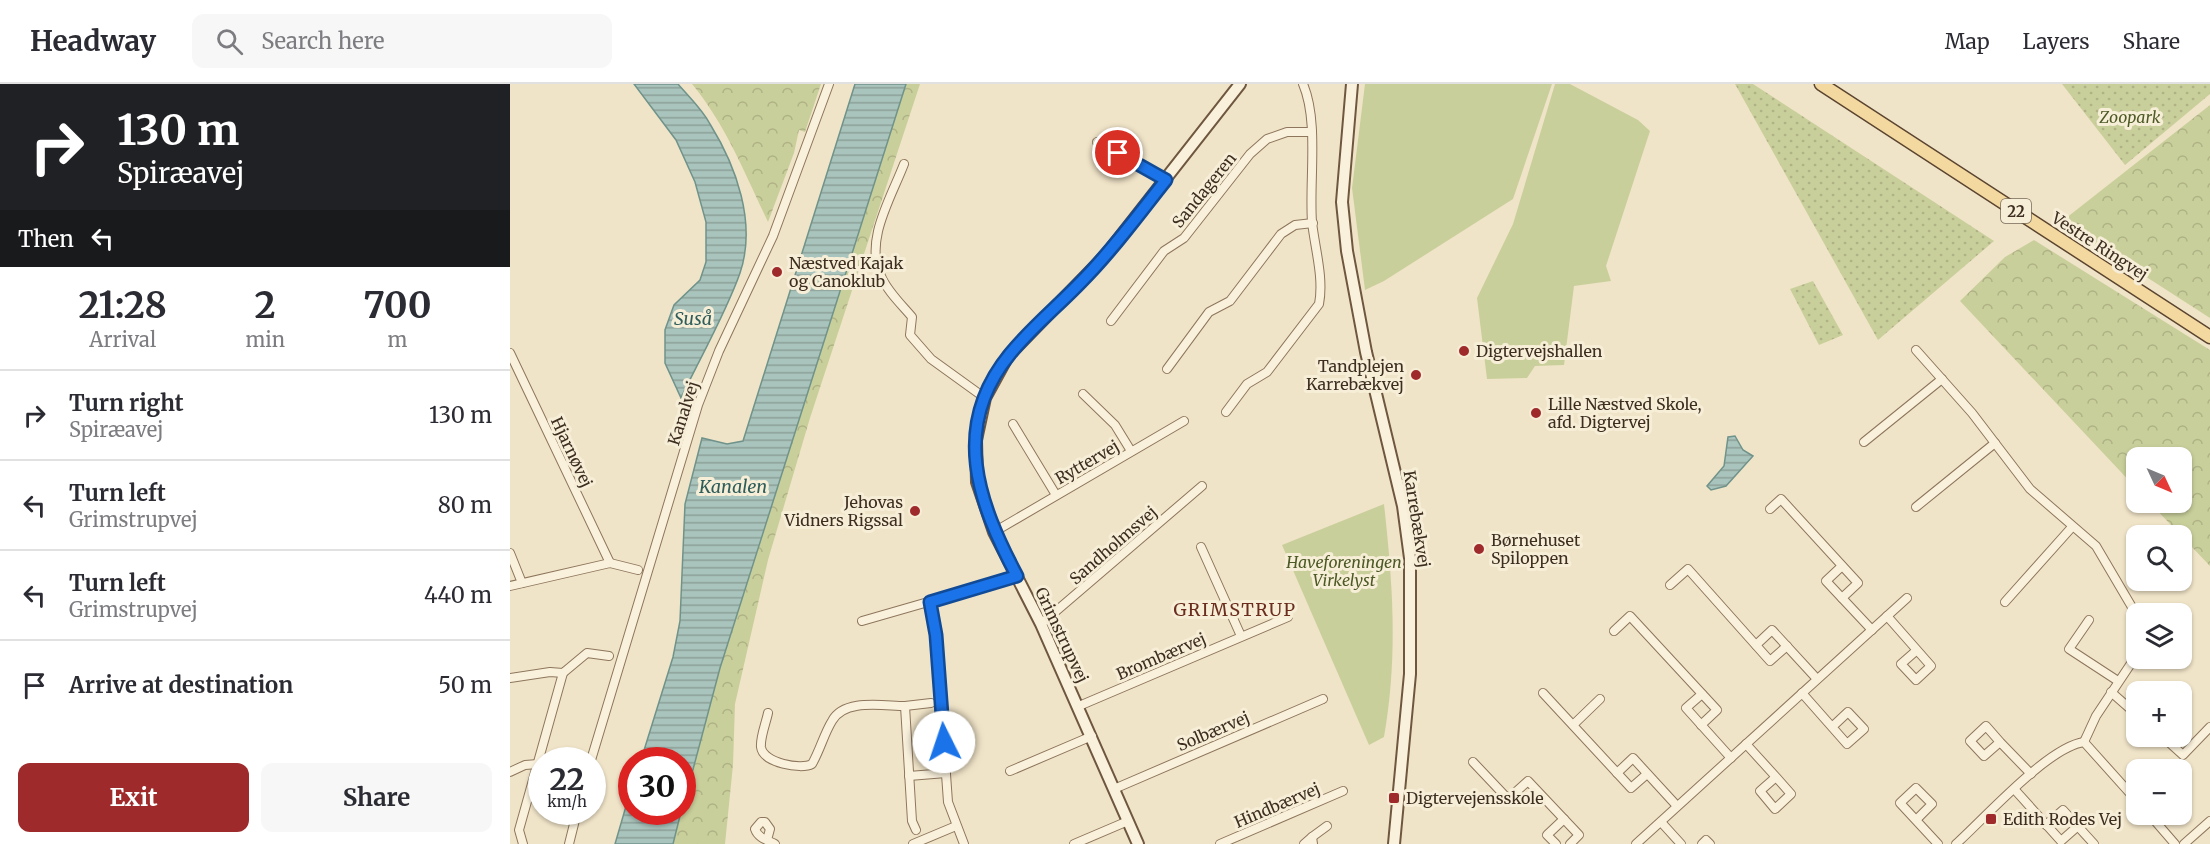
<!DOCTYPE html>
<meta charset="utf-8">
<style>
body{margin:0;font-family:Merriweather,serif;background:#f7f7f7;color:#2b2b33;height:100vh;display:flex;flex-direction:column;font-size:22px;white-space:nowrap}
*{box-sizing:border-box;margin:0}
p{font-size:20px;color:#7c7c81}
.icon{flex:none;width:33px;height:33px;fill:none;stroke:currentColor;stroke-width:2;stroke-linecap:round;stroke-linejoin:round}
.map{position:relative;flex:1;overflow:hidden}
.sheet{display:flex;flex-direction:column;background:#fff;width:510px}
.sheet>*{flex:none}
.top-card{background:#202124;color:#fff;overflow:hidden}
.needle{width:39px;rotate:134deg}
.controls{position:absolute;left:1616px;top:363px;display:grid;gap:12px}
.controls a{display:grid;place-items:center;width:66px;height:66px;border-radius:12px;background:#fff;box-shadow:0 2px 4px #0004;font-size:30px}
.speed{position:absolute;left:18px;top:663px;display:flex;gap:12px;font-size:30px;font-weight:700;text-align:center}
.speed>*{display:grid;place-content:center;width:78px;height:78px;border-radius:50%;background:#fff;box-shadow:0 2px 4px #0004;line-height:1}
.speed small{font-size:15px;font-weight:400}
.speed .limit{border:9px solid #d22;background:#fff;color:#111}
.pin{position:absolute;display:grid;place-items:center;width:51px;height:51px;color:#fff;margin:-26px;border:3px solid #fff;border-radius:50%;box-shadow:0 2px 6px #0007}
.me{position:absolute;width:66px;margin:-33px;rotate:356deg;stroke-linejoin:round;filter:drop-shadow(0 0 4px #0008)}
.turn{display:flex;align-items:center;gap:21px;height:126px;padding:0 18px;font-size:27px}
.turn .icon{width:78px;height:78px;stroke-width:2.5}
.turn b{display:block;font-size:42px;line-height:51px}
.then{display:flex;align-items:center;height:57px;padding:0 18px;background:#0003;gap:12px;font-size:22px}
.eta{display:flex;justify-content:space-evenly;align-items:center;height:102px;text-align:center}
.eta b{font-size:36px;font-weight:700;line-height:42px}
.button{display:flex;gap:12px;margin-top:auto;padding:12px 18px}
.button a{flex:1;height:69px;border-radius:12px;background:#9e2a2b;color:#fff;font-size:24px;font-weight:700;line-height:69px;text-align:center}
.button a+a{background:#f7f7f7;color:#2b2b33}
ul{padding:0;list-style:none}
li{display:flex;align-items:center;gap:18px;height:90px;padding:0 18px;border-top:2px solid #e1e1e2}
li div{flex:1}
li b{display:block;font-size:22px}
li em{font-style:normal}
header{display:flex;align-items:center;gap:36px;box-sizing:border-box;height:84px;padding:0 30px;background:#fff;border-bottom:2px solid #e1e1e2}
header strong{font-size:28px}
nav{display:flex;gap:33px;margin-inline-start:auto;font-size:21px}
.search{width:420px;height:54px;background:#f7f7f7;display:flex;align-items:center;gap:15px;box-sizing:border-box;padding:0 21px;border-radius:12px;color:#7c7c81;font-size:22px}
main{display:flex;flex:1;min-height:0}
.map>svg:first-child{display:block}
.green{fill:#c9cf9b}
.forest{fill:url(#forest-crowns)}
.park{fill:url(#park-dots)}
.water{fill:url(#water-rules);stroke:#6f938a;stroke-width:1.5}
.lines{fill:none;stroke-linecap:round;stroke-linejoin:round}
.street-casing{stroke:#8d765c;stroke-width:10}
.secondary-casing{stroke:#6f573f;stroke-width:14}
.primary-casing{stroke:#5b4430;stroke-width:15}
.street{stroke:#faf1dc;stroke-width:8}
.secondary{stroke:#faf1dc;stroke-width:10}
.primary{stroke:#f3d9a0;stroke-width:12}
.route-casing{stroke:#114b97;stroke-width:15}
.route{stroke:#1a73e8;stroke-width:10}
.poi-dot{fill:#9e2a2b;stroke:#f7eed8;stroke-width:2}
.labels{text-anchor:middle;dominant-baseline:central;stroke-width:6;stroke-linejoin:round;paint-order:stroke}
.shield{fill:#f7eed8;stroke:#756857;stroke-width:1.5}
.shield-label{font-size:15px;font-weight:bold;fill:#3d2e20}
.park-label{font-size:16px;font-style:italic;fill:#4d5a26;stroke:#f7eed8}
.street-label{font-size:16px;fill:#3d2e20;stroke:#f7eed8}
.poi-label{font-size:16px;fill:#3d2e20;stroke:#f7eed8;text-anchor:start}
.water-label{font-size:18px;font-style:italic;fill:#2f5d5a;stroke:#f7eed8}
.neighbourhood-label{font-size:18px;letter-spacing:1.5px;fill:#6b2e1e;stroke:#f7eed8}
</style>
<header>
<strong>Headway</strong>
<div class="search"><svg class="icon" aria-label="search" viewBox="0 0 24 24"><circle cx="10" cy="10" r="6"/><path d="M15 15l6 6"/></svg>Search here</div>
<nav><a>Map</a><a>Layers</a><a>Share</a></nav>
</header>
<main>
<section class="sheet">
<div class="top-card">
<div class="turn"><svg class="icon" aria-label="right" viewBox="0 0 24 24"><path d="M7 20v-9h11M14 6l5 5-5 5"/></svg><div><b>130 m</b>Spiræavej</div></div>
<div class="then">Then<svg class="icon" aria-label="left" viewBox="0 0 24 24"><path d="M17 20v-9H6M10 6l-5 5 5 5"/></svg></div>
</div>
<div class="eta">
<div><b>21:28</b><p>Arrival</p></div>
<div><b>2</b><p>min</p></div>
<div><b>700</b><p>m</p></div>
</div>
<ul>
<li><svg class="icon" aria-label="right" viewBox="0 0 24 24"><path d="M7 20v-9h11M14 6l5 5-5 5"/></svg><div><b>Turn right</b><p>Spiræavej</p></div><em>130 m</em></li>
<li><svg class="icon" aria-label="left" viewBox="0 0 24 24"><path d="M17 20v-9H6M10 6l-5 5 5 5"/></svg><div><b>Turn left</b><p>Grimstrupvej</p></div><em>80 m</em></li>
<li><svg class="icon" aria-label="left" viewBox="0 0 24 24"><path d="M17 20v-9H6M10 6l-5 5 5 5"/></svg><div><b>Turn left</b><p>Grimstrupvej</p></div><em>440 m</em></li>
<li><svg class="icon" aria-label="arrive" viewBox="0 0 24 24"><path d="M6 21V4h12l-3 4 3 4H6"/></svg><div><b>Arrive at destination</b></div><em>50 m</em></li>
</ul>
<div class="button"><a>Exit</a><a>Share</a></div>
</section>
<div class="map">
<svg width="1700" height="760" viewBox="0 0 1700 760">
<defs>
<pattern id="forest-crowns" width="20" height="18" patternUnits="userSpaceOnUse" patternTransform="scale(1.5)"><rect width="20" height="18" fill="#c9cf9b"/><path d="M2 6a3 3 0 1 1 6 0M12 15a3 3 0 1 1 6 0" fill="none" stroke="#aeb285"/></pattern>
<pattern id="park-dots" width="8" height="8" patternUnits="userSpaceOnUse" patternTransform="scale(1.5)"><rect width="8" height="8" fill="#c9cf9b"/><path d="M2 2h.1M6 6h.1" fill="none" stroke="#aeb285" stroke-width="1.8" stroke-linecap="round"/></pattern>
<pattern id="water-rules" width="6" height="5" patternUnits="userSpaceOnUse" patternTransform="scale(1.5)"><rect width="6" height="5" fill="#a9c4bc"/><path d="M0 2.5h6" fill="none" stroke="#8ba098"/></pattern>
</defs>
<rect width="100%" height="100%" fill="#f0e4c8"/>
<g class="green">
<polygon points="855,0 1042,0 1003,115 874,197 855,206 842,104"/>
<polygon points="1045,0 1060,0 1128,36 1140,47 1096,182 1101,197 1064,202 1054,281 1025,282 1017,294 977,295 967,214 1003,140"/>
<path d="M874,420C883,502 888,572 874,653L859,661L772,461Z"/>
</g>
<g class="forest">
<path d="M182,0H311L295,48L289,46L284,69L258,138C235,90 216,41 182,0Z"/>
<polygon points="396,0 410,0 300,334 258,476 225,620 223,681 215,760 163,760 210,584"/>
<polygon points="1700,21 1700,234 1551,138"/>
<polygon points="1524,156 1700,266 1700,482 1640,419 1671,418 1671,374 1626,374 1626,404 1450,217 1495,173"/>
</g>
<g class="park">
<polygon points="1225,0 1243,0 1484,157 1368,256"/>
<polygon points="1552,0 1700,0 1700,10 1615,81"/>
<polygon points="1303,197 1333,251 1309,261 1280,205"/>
</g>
<g class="water">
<path d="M124,0H168C179,13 192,25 200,40C226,82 247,139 230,189C216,229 190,274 171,314L155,279V246L164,221L190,196L196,178V138L185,98L166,56Z"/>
<polygon points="345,0 396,0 210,584 173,723 172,676 131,676 163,573 170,537 175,420 192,354 217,360 233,357"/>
<polygon points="1225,352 1233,366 1243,372 1216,402 1201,406 1197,402 1214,382 1218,353"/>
<polygon points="121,705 122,728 171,728 163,760 105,760"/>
</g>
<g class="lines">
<defs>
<g id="street">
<polyline points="587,58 656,96"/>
<path d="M394,80C381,114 354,157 371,192C377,207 392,221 402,233L400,251L421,275L475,314"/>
<polyline points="601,237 654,167 674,154 740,70 757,55 777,48 802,48"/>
<polyline points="1406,266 1462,329 1520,405 1586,462 1626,530"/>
<polyline points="0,269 100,479"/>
<polyline points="657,285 699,228 720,217 771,150 785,141 803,139"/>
<polyline points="573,310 605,341 621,367"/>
<path d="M716,328L737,300L757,288L809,220C814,194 805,165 802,138C799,97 809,37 793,0"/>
<polyline points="503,340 546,411"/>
<polyline points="1354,358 1432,295"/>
<polyline points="1406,423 1485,359"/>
<polyline points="1260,425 1271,415 1348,499 1332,514"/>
<polyline points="484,448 674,337"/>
<polyline points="691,463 731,552"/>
<polyline points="0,469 12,499"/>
<polyline points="1332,482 1316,497 1362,546"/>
<polyline points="1160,501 1178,485 1260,577 1277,562"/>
<polyline points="0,502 100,479 128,486"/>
<polyline points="420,518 426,551 438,718 454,760"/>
<polyline points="1495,518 1562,443"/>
<polyline points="1377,532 1421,582 1406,596 1391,580 1407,566"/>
<polyline points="1579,536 1559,565 1608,597"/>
<polyline points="352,537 508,492"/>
<polyline points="531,540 692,402"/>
<polyline points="1104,547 1120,532 1207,626 1191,641"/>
<polyline points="1246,561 1262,546 1307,595"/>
<polyline points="0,594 40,588 53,589 77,569 99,572"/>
<polyline points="1601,608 1626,630"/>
<polyline points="1033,609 1121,704 1137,690"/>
<polyline points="1292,609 1337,660 1354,645 1338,628 1322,643"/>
<polyline points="1192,610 1176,624 1221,674"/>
<polyline points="395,622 421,619"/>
<polyline points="569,622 778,533"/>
<path d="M258,629C256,639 250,653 251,663C253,679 291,686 302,680C310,666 314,650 322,637C334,614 374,622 395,622L402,737L406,746"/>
<polyline points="1063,641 1090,615"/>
<polyline points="1652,652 1673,671 1700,643"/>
<polyline points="1490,658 1476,642 1460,657 1474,672 1490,658 1521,690"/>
<polyline points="1574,658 1586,632 1626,572"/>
<polyline points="1236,660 1266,693 1250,707 1265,725 1281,710 1266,693"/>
<polyline points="81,676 188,321 209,267 263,152 319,0"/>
<polyline points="963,678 998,715 1018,697 1069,751 1060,760"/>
<polyline points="500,687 582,652"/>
<polyline points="0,688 15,681 28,680"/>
<polyline points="1107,689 1123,674 1167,722"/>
<polyline points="399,692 436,689"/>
<polyline points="604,705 813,615"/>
<polyline points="1505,706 1551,757 1568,742"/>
<polyline points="1639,730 1665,760"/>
<polyline points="1406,736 1422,720 1406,704 1390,719 1428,760"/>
<polyline points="1151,738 1171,760"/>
<polyline points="1536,741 1553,726 1584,760"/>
<polyline points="802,753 817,742"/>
<path d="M257,756L260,745L255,738H251L245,745C248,754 257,756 265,760"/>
<polyline points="13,760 9,746 53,589"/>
<polyline points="59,760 67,728"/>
<polyline points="403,760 446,742"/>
<polyline points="564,760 618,737"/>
<polyline points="710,760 833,707"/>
<polyline points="794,760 802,753 803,760"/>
<polyline points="1046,760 1037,751 1054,735"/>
<polyline points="1126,760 1397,514"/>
<polyline points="1192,760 1196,756 1200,760"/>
<path d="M1446,760C1475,734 1538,663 1574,658L1626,716"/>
<polyline points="1674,760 1700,737"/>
</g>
<g id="secondary">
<polyline points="842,0 832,118 837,167 856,268 893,422 900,474 900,590 884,760"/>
<polyline points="628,760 531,540 484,448 467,398 466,356 475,314 498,272 595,172 730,0"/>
</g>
<polyline id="primary" points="1311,0 1700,253"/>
</defs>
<use href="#street" class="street-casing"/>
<use href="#secondary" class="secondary-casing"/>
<use href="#primary" class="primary-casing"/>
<use href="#street" class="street"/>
<use href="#secondary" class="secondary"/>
<use href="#primary" class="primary"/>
</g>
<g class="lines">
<defs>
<path id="route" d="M434,658L426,551L420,518L507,492C468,418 440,343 500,270C521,244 548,222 571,198C602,167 628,131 656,96L608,69"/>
</defs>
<use href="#route" class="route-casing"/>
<use href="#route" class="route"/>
</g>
<g class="poi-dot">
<circle cx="267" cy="188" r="6"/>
<circle cx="954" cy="267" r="6"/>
<circle cx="906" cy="291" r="6"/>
<circle cx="1026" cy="329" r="6"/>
<circle cx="405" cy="427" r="6"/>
<circle cx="969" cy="465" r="6"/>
<rect x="878" y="708" width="12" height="12" rx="3"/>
<rect x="1475" y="729" width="12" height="12" rx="3"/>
</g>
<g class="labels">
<rect class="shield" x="1491" y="115" width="30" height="24" rx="4.5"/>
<g class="shield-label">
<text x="1506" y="127">22</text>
</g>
<g class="park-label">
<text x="1620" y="33">Zoopark</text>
<text x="834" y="478">Haveforeningen<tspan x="834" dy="18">Virkelyst</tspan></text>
</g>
<g class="street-label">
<text transform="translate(694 106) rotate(-51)">Sandageren</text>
<text transform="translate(1590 162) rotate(33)">Vestre Ringvej</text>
<text transform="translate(173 329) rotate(-72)">Kanalvej</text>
<text transform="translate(62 368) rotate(65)">Hjarnøvej</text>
<text transform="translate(577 378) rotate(-30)">Ryttervej</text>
<text transform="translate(907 435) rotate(81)">Karrebækvej</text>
<text transform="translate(603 461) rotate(-41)">Sandholmsvej</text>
<text transform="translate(552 551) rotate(65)">Grimstrupvej</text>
<text transform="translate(651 572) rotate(-23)">Brombærvej</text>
<text transform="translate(703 647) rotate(-23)">Solbærvej</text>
<text transform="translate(767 721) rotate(-23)">Hindbærvej</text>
</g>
<g class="poi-label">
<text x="279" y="179">Næstved Kajak<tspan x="279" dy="18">og Canoklub</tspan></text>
<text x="966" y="267">Digtervejshallen</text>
<text x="894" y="282" text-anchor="end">Tandplejen<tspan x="894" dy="18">Karrebækvej</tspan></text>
<text x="1038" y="320">Lille Næstved Skole,<tspan x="1038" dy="18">afd. Digtervej</tspan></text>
<text x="393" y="418" text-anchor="end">Jehovas<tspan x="393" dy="18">Vidners Rigssal</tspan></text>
<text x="981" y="456">Børnehuset<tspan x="981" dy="18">Spiloppen</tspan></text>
<text x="896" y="714">Digtervejensskole</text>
<text x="1493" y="735">Edith Rodes Vej</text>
</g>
<g class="water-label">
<text x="183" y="234">Suså</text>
<text x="223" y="402">Kanalen</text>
</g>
<g class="neighbourhood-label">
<text x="725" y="525">GRIMSTRUP</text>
</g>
</g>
</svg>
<div class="controls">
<a><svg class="needle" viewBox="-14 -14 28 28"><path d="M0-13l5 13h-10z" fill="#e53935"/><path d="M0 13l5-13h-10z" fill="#7c7c81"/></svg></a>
<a><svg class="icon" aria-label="search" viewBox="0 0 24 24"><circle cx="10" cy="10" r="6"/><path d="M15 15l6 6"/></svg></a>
<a><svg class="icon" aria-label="layers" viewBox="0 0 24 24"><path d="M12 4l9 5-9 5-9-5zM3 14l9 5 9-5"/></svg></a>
<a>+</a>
<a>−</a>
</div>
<div class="speed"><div>22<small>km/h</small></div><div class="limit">30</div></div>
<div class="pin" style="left:608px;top:69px;background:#d93025"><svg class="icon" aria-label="arrive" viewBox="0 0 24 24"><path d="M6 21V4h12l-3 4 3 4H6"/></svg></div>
<svg class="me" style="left:434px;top:658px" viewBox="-20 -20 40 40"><circle r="19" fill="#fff"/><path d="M0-13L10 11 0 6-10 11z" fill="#1a73e8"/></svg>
</div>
</main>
